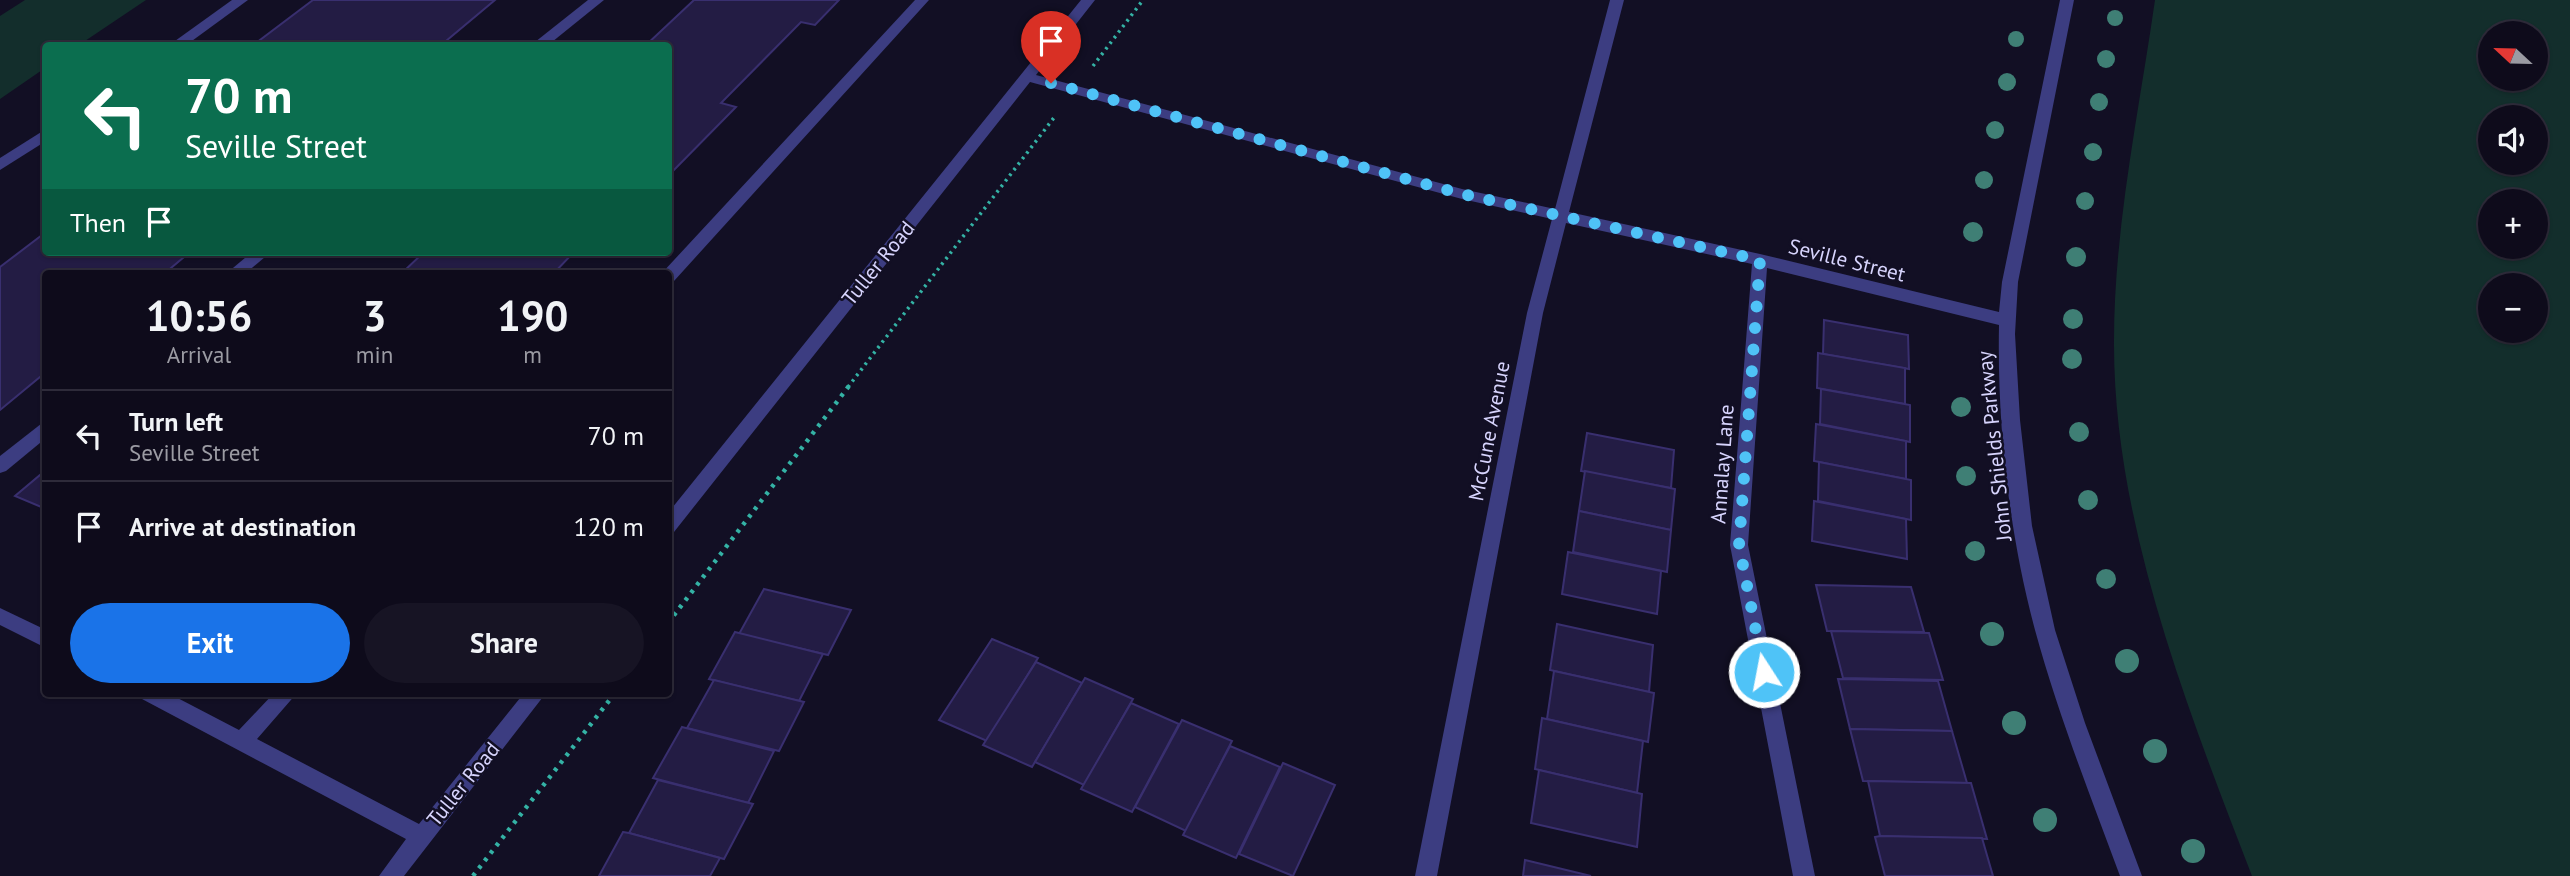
<!DOCTYPE html>
<meta charset="utf-8">
<style>
body{margin:0;font-family:"PT Sans",sans-serif;background:#171424;color:#f1f3f6;height:100vh;display:flex;flex-direction:column;font-size:26px;white-space:nowrap}
*{box-sizing:border-box;margin:0}
p{font-size:23px;color:#9b9ba3}
.icon{flex:none;width:38px;height:38px;fill:none;stroke:currentColor;stroke-width:2;stroke-linecap:round;stroke-linejoin:round}
.map{position:relative;flex:1;overflow:hidden}
.drawer{position:absolute;left:42px;top:270px;width:630px;height:427px;display:flex;flex-direction:column;background:#0e0b1b;border-radius:7px;box-shadow:0 2px 5px #0004,0 0 0 2px #2e2b3a}
.drawer>*{flex:none}
.banner{position:absolute;left:42px;top:42px;width:630px;height:214px;border-radius:7px;box-shadow:0 2px 5px #0004,0 0 0 2px #2e2b3a;background:#0b6e4f;color:#fff;overflow:hidden}
.needle{width:46px;rotate:292deg}
.buttons{position:absolute;left:2478px;top:21px;display:grid;gap:14px}
.buttons a{display:grid;place-items:center;width:70px;height:70px;border-radius:50%;background:#0e0b1b;box-shadow:0 2px 5px #0004,0 0 0 2px #2e2b3a;font-size:35px}
.pin{position:absolute;display:grid;place-items:center;width:60px;height:60px;color:#fff;margin:-72px -30px;border-radius:50% 50% 50% 0;rotate:-45deg;box-shadow:0 0 7px #0007}
.pin .icon{rotate:45deg}
.me{position:absolute;width:77px;margin:-38px;rotate:349deg;stroke-linejoin:round;filter:drop-shadow(0 0 5px #0008)}
.turn{display:flex;align-items:center;gap:24px;height:147px;padding:0 28px;font-size:32px}
.turn .icon{width:91px;height:91px;stroke-width:2.5}
.turn b{display:block;font-size:49px;line-height:60px}
.then{display:flex;align-items:center;height:66px;padding:0 28px;background:#0003;gap:14px;font-size:26px}
.eta{display:flex;justify-content:space-evenly;align-items:center;height:119px;text-align:center}
.eta b{font-size:42px;font-weight:800;line-height:49px}
.primary-button{display:flex;gap:14px;margin-top:auto;padding:14px 28px}
.primary-button a{flex:1;height:80px;border-radius:42px;background:#1a73e8;color:#fff;font-size:28px;font-weight:800;line-height:80px;text-align:center}
.primary-button a+a{background:#171424;color:#f1f3f6}
ul{padding:0;list-style:none}
li{display:flex;align-items:center;gap:21px;height:91px;padding:0 28px;border-top:2px solid #2e2b3a}
li div{flex:1}
li b{display:block;font-size:26px}
li em{font-style:normal}
.map>svg:first-child{display:block}
.green{fill:#132e2c;fill-rule:evenodd}
.building{fill:#231c44;stroke:#392f6f;stroke-width:2}
.lines{fill:none;stroke-linecap:round;stroke-linejoin:round}
.path-far1{stroke:#34b2a5;stroke-width:3.5;stroke-dasharray:2.5 4.5;stroke-linecap:butt}
.path{stroke:#34b2a5;stroke-width:4.5;stroke-dasharray:3.5 6;stroke-linecap:butt}
.minor{fill:#3c3d81;fill-rule:evenodd}
.tree{fill:#3f7f75}
.route{stroke:#4fc3f7;stroke-width:12;stroke-dasharray:0 21.6}
.labels{text-anchor:middle;dominant-baseline:central;stroke-width:5;stroke-linejoin:round;paint-order:stroke}
.street-label{font-size:21px;fill:#d7d4fd;stroke:#120f24}
</style>
<div class="map">
<svg width="2570" height="876" viewBox="0 0 2570 876">
<rect width="100%" height="100%" fill="#120f24"/>
<g class="green">
<polygon points="25,0 146,0 79,45 46,46 45,68 0,99 0,16"/>
<path d="M2155,0H2570V876H2252C2188,710 2113,522 2114,341C2114,227 2139,112 2155,0ZM2490,33H2536V79H2490ZM2490,117H2536V163H2490ZM2490,201H2536V247H2490ZM2490,285H2536V331H2490Z"/>
</g>
<g class="building">
<polygon points="313,0 495,0 440,46 252,46"/>
<polygon points="694,0 839,0 815,25 801,22 721,103 736,107 668,176 668,46 645,46"/>
<polygon points="46,232 46,252 190,252 165,273 46,273 46,372 0,410 0,267"/>
<polygon points="424,252 574,252 554,273 402,273"/>
<polygon points="1824,320 1908,335 1909,369 1823,354"/>
<polygon points="1818,353 1905,368 1905,404 1817,388"/>
<polygon points="1821,389 1910,405 1910,442 1820,424"/>
<polygon points="1816,424 1906,441 1906,479 1814,461"/>
<polygon points="1587,433 1674,450 1671,488 1581,471"/>
<polygon points="1819,462 1911,480 1911,520 1818,501"/>
<polygon points="46,470 46,509 15,496"/>
<polygon points="1585,471 1675,489 1671,530 1579,511"/>
<polygon points="1814,501 1906,519 1907,559 1812,541"/>
<polygon points="1579,511 1671,530 1667,572 1573,552"/>
<polygon points="1568,552 1661,571 1657,614 1562,594"/>
<polygon points="1816,585 1911,587 1924,632 1827,631"/>
<polygon points="764,589 851,610 828,655 739,634"/>
<polygon points="1557,624 1653,645 1649,692 1550,670"/>
<polygon points="1831,631 1929,633 1943,680 1843,678"/>
<polygon points="735,632 823,654 799,701 709,679"/>
<polygon points="992,639 1038,658 987,741 939,720"/>
<polygon points="1036,662 1082,683 1032,767 983,745"/>
<polygon points="1554,671 1654,693 1648,742 1547,719"/>
<polygon points="1085,678 1133,699 1084,785 1035,762"/>
<polygon points="1838,679 1938,681 1952,731 1850,729"/>
<polygon points="714,680 804,702 779,751 687,728"/>
<polygon points="1131,703 1179,724 1132,812 1081,789"/>
<polygon points="1542,718 1643,741 1637,793 1535,769"/>
<polygon points="1182,720 1232,741 1186,831 1135,807"/>
<polygon points="682,727 774,751 748,803 653,778"/>
<polygon points="1850,729 1952,731 1967,783 1863,781"/>
<polygon points="1230,746 1280,767 1236,858 1183,835"/>
<polygon points="1283,763 1335,785 1293,876 1239,854"/>
<polygon points="1539,770 1642,794 1637,847 1531,823"/>
<polygon points="658,780 753,804 724,859 629,833"/>
<polygon points="1868,781 1971,783 1987,839 1880,836"/>
<polygon points="623,832 629,833 720,858 710,876 599,876"/>
<polygon points="1880,836 1982,838 1993,876 1885,876 1875,837"/>
<polygon points="1525,860 1591,876 1523,876"/>
</g>
<g class="lines">
<g class="path-far1">
<polyline points="1093,66 1143,0"/>
<polyline points="848,387 1056,115"/>
</g>
<g class="path">
<polyline points="668,623 849,386"/>
<polyline points="473,876 615,693"/>
</g>
<g class="minor">
<polygon points="232,0 248,0 185,46 168,46"/>
<polygon points="588,0 604,0 547,46 530,46"/>
<polygon points="915,0 929,0 674,281 668,283 668,273 662,273"/>
<path d="M1081,0H1095L1036,75L1462,189L1555,209L1610,0H1624L1569,212L1760,254L1999,312L2002,282L2060,0H2074L2018,282L2015,334L2020,420L2032,526L2055,630L2085,723L2142,876H2120C2090,795 2058,714 2035,630C2009,533 1997,426 1999,325L1767,268L1748,545L1815,876H1793L1730,545L1752,264L1566,223L1543,313L1437,876H1415L1527,313L1552,219L1462,199L1030,82L674,532L668,534V513Z"/>
<polygon points="46,129 46,141 0,170 0,158"/>
<polygon points="252,252 271,252 246,273 227,273"/>
<polygon points="46,420 46,438 6,471 0,473 0,456"/>
<polygon points="0,608 46,630 46,648 0,625"/>
<polygon points="139,693 168,693 239,730 274,693 297,693 257,739 419,824 524,693 546,693 404,876 379,876 406,839 142,699"/>
</g>
</g>
<g class="tree">
<circle cx="2115" cy="18" r="8"/>
<circle cx="2016" cy="39" r="8"/>
<circle cx="2106" cy="59" r="9"/>
<circle cx="2007" cy="82" r="9"/>
<circle cx="2099" cy="102" r="9"/>
<circle cx="1995" cy="130" r="9"/>
<circle cx="2093" cy="152" r="9"/>
<circle cx="1984" cy="180" r="9"/>
<circle cx="2085" cy="201" r="9"/>
<circle cx="1973" cy="232" r="10"/>
<circle cx="2076" cy="257" r="10"/>
<circle cx="2073" cy="319" r="10"/>
<circle cx="2072" cy="359" r="10"/>
<circle cx="1961" cy="407" r="10"/>
<circle cx="2079" cy="432" r="10"/>
<circle cx="1966" cy="476" r="10"/>
<circle cx="2088" cy="500" r="10"/>
<circle cx="1975" cy="551" r="10"/>
<circle cx="2106" cy="579" r="10"/>
<circle cx="1992" cy="634" r="12"/>
<circle cx="2127" cy="661" r="12"/>
<circle cx="2014" cy="723" r="12"/>
<circle cx="2155" cy="751" r="12"/>
<circle cx="2045" cy="820" r="12"/>
<circle cx="2193" cy="851" r="12"/>
</g>
<g class="lines">
<polyline class="route" points="1051,83 1462,194 1760,260 1739,545 1764,672"/>
</g>
<g class="labels">
<g class="street-label">
<text transform="translate(1847 260) rotate(14)">Seville Street</text>
<text transform="translate(878 263) rotate(-51)">Tuller Road</text>
<text transform="translate(1489 431) rotate(-79)">McCune Avenue</text>
<text transform="translate(1994 446) rotate(-96)">John Shields Parkway</text>
<text transform="translate(1722 464) rotate(-86)">Annalay Lane</text>
<text transform="translate(463 784) rotate(-51)">Tuller Road</text>
</g>
</g>
</svg>
<div class="buttons">
<a><svg class="needle" viewBox="-14 -14 28 28"><path d="M0-13l5 13h-10z" fill="#e53935"/><path d="M0 13l5-13h-10z" fill="#9b9ba3"/></svg></a>
<a><svg class="icon" aria-label="sound" viewBox="0 0 24 24"><path d="M4 9h4l5-4v14l-5-4H4zM17 9q2 3 0 6"/></svg></a>
<a>+</a>
<a>−</a>
</div>
<div class="pin" style="left:1051px;top:83px;background:#d93025"><svg class="icon" aria-label="arrive" viewBox="0 0 24 24"><path d="M6 21V4h12l-3 4 3 4H6"/></svg></div>
<svg class="me" style="left:1764px;top:672px" viewBox="-20 -20 40 40"><circle r="17" fill="#4fc3f7" stroke="#fff" stroke-width="3"/><path d="M0-11L8 9 0 5-8 9z" fill="#fff"/></svg>
<div class="banner">
<div class="turn"><svg class="icon" aria-label="left" viewBox="0 0 24 24"><path d="M17 20v-9H6M10 6l-5 5 5 5"/></svg><div><b>70 m</b>Seville Street</div></div>
<div class="then">Then<svg class="icon" aria-label="arrive" viewBox="0 0 24 24"><path d="M6 21V4h12l-3 4 3 4H6"/></svg></div>
</div>
<section class="drawer">
<div class="eta">
<div><b>10:56</b><p>Arrival</p></div>
<div><b>3</b><p>min</p></div>
<div><b>190</b><p>m</p></div>
</div>
<ul>
<li><svg class="icon" aria-label="left" viewBox="0 0 24 24"><path d="M17 20v-9H6M10 6l-5 5 5 5"/></svg><div><b>Turn left</b><p>Seville Street</p></div><em>70 m</em></li>
<li><svg class="icon" aria-label="arrive" viewBox="0 0 24 24"><path d="M6 21V4h12l-3 4 3 4H6"/></svg><div><b>Arrive at destination</b></div><em>120 m</em></li>
</ul>
<div class="primary-button"><a>Exit</a><a>Share</a></div>
</section>
</div>
